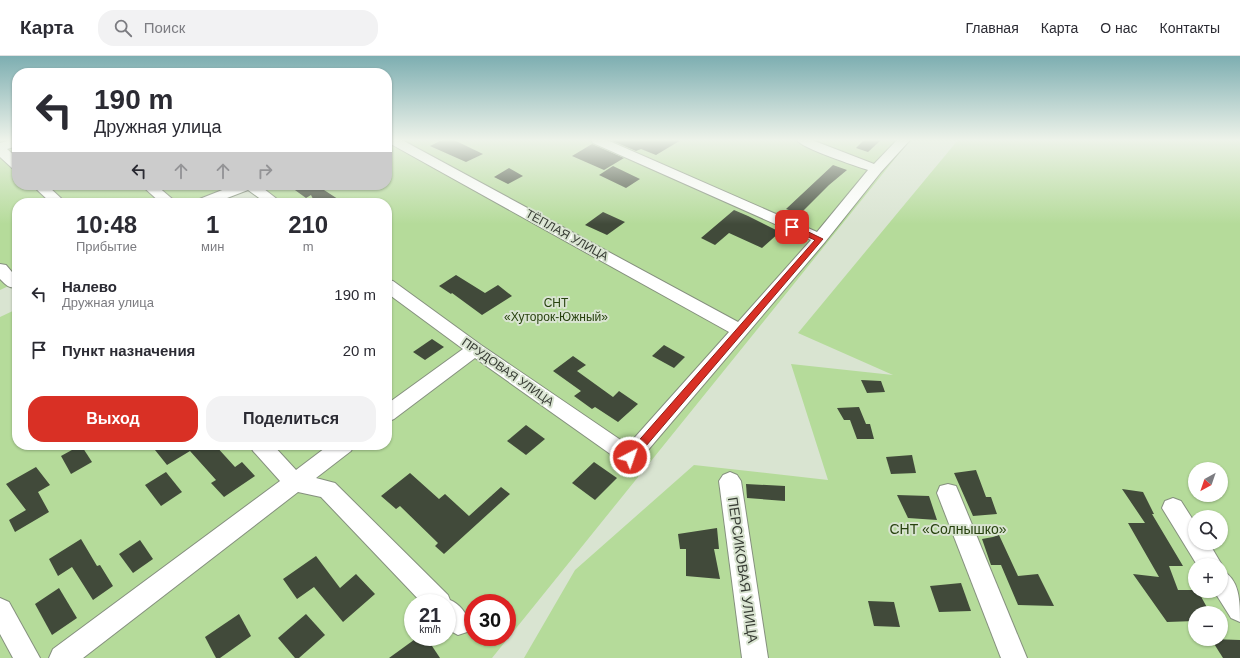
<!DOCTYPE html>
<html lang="ru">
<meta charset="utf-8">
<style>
body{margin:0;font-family:Arial,sans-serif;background:#f2f2f3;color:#2b2b33;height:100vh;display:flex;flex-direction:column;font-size:15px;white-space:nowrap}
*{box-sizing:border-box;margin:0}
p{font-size:13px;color:#7c7c81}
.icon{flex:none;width:22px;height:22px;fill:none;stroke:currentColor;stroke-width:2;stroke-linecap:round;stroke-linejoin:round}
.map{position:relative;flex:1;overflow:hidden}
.side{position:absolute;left:12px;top:142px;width:380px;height:252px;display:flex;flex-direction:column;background:#fff;border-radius:16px;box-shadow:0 1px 3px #0004}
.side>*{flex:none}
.banner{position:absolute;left:12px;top:12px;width:380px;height:122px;border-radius:16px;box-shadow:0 1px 3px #0004;background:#fff;color:#2b2b33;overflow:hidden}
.needle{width:26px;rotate:220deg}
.buttons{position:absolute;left:1188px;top:406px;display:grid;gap:8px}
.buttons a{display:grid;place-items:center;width:40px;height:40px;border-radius:50%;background:#fff;box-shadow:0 1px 3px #0004;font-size:20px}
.speed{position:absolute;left:404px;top:538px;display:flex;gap:8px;font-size:20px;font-weight:700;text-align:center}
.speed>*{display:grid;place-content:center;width:52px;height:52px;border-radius:50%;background:#fff;box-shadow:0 1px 3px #0004;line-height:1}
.speed small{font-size:10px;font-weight:400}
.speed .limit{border:6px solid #d22;background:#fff;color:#111}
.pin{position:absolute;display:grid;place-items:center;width:34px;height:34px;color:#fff;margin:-17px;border-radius:8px;box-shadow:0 2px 6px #0006}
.me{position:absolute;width:44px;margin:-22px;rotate:41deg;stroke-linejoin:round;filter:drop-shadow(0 0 3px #0008)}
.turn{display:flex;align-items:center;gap:14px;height:84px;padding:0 16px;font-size:18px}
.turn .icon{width:52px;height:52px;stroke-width:2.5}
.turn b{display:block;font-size:28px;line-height:34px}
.lanes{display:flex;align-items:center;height:38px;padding:0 16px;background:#0003;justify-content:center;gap:20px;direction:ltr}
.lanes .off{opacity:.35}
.eta{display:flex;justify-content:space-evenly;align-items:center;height:68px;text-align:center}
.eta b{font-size:24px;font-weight:600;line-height:28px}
.action{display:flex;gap:8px;margin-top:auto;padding:8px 16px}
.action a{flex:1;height:46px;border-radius:16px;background:#d93025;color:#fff;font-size:16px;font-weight:600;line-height:46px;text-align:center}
.action a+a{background:#f2f2f3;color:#2b2b33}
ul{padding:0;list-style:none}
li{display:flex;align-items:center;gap:12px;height:56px;padding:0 16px}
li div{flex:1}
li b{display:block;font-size:15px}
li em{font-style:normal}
header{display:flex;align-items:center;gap:24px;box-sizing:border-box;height:56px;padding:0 20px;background:#fff;border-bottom:1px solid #e1e1e2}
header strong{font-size:19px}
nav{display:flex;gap:22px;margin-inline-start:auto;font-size:14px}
.search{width:280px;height:36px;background:#f2f2f3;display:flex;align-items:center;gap:10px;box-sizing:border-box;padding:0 14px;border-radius:16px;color:#7c7c81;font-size:15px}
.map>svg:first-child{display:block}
.green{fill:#b5db9a;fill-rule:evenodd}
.building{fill:#414a3a}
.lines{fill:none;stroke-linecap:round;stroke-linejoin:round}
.minor-casing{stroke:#85907e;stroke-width:2}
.minor{fill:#fff;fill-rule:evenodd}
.route{fill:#d93025;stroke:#8d1f18}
.labels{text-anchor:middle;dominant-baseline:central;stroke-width:4;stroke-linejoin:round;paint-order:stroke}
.street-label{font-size:12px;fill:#383d35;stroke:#d9e4d1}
.park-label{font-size:12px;fill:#28420f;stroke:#d9e4d1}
.near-park-label{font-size:14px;fill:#28420f;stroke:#d9e4d1}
.near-street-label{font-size:14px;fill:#383d35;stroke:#d9e4d1}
</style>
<header>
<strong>Карта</strong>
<div class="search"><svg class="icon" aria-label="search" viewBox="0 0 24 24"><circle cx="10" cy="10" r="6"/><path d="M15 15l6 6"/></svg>Поиск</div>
<nav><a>Главная</a><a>Карта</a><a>О нас</a><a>Контакты</a></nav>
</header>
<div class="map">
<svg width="1240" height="602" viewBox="0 0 1240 602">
<rect width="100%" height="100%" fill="#d9e4d1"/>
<g class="green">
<polygon points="0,84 17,84 17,129 247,129 202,147 17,147 17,226 0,234"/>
<path d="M387,84H910L492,602H0V261L17,253V389H387V147H260L250,129H387ZM413,547H447V581H413ZM473,547H507V581H473Z"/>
<path d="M958,84H1240V602H524L575,514L694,409L828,424L791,308L893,319L798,277ZM1195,413H1221V439H1195ZM1195,461H1221V487H1195ZM1195,509H1221V535H1195ZM1195,557H1221V583H1195Z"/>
</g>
<g class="building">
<polygon points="442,84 454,84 483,98 466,106 430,90"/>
<polygon points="610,84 681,84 656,99 641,93 636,95"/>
<polygon points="864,84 881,84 868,96 856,92"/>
<polygon points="592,88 624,102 604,114 572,100"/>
<polygon points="833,109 847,114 829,129 800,158 786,153"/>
<polygon points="613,110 640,123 626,132 599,119"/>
<polygon points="509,112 523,120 508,128 494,121"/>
<polygon points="288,129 335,129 324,134 344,147 315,147 311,139 306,142"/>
<polygon points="734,154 748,160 780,176 762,192 729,177 715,189 701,182"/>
<polygon points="603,156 625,166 607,179 585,169"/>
<polygon points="456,219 485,237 498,229 512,240 482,259 452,237 451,238 439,230"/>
<polygon points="432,283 444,291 425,304 413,296"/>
<polygon points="664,289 685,301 674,312 652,300"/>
<polygon points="573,300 586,309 577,315 613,341 619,335 638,348 618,366 595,351 592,353 574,340 581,335 553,315"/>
<polygon points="861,324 881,325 885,336 867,337"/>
<polygon points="859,351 866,368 870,368 874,383 857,383 850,364 844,364 837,352"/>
<polygon points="526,369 545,383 526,399 507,385"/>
<polygon points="81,389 92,406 71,418 61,400"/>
<polygon points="151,389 215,389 235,411 242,406 255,420 224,441 211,427 216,424 190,395 167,409"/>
<polygon points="912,399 916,417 891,418 886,401"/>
<polygon points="594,406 617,422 595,444 572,427"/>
<polygon points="36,411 50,429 38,436 49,456 15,476 9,464 26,454 6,428"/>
<polygon points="976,414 986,441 991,441 997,458 973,460 954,417"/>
<polygon points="166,416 182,436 161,450 145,429"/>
<polygon points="410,417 439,443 445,438 469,460 501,431 510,438 444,498 435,490 438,487 400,450 396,453 381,440"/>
<polygon points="746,428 785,430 785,445 747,442"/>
<polygon points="1122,433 1143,436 1154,458 1152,458 1183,510 1169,510 1178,534 1195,534 1195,535 1198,535 1210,557 1195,557 1195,565 1167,566 1133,518 1159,521 1128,467 1145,467"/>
<polygon points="897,439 929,440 937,464 908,462"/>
<polygon points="717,472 719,493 714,493 720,523 686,520 686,493 680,493 678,478"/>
<polygon points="999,479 1018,520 1038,518 1054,550 1018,549 1001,509 991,509 982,483 993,481"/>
<polygon points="81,483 97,510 100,509 113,530 93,544 72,511 58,520 49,503"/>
<polygon points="140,484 153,503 133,517 119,498"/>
<polygon points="316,500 340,532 356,518 375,538 343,566 314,531 297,543 283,523"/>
<polygon points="961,527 971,555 939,556 930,530"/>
<polygon points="59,532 77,562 52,579 35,548"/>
<polygon points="868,545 894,546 900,571 874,570"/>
<polygon points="239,558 251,580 220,602 216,602 205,581"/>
<polygon points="306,558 325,579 299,602 295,602 278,582"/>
<polygon points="418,581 426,581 440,602 389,602"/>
<polygon points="1211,583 1240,584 1240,602 1223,602"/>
</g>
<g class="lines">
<defs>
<g id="minor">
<polygon points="11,84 17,84 17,90 7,93 17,102 17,113 12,112 0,101 0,87"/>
<path d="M387,84H402L738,266L811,184L593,87L591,84H607L817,176L868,114C856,110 801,92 797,84H812L874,108L897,84H910L881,116L825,186L637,407L630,409L623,407L475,302L394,363L387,366V348L463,293L387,237V224L393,225L481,289L628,389L729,276L389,87Z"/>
<polygon points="32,129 47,129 66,147 51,147"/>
<polygon points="141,129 156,129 177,147 161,147"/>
<polygon points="235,129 259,129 282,147 266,147 248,134 214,147 195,147 197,144"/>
<path d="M0,208L6,209L17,222V231C9,233 5,228 0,223Z"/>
<path d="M250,389H273L296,414L329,389H354L351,395L316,422L335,427L448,539L450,544C460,548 466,557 470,567L467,576L458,579L447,573V547H422L321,441L298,436L83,602H49L53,593L280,425L253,395Z"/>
<polygon points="730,416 737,419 741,425 768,602 742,602 719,425 723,419"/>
<polygon points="948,428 956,430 959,437 1027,602 1001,602 937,437 940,430"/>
<polygon points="1173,442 1181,445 1195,467 1195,487 1209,487 1222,509 1221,511 1221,509 1197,509 1162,452 1165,445"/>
<path d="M1221,514C1240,523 1240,545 1240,566L1231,562L1214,535H1221Z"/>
<polygon points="0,542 9,546 40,602 13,602 0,578"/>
</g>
</defs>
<use href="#minor" class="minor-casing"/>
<use href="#minor" class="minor"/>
</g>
<linearGradient id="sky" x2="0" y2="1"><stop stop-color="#7daeb1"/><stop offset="0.5" stop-color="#eef3ea"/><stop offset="1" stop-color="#eef3ea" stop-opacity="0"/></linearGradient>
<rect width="1240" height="168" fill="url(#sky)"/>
<polygon class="route" points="789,169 794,169 823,183 634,404 630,405 627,404 625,401 627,398 815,184 789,173"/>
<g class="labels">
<g class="street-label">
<text transform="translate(567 179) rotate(29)">ТЁПЛАЯ УЛИЦА</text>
<text transform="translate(508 316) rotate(35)">ПРУДОВАЯ УЛИЦА</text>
</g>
<g class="park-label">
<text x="556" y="247">СНТ<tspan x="556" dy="14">«Хуторок-Южный»</tspan></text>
</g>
<g class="near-park-label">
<text x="948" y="473">СНТ «Солнышко»</text>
</g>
<g class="near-street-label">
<text transform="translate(743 514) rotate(82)">ПЕРСИКОВАЯ УЛИЦА</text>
</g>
</g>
</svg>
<div class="buttons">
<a><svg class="needle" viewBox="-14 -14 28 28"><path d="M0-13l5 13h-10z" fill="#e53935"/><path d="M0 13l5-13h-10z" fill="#7c7c81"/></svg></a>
<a><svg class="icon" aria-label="search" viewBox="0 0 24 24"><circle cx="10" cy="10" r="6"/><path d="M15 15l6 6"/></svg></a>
<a>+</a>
<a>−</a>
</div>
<div class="speed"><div>21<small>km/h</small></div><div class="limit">30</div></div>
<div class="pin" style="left:792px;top:171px;background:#d93025"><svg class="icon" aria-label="arrive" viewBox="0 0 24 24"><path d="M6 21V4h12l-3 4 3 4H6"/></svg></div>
<svg class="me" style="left:630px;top:401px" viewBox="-20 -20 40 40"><circle r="17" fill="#d93025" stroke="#fff" stroke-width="3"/><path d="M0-11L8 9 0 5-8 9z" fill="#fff"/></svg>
<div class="banner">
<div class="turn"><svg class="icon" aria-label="left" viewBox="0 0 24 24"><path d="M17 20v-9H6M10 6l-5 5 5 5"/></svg><div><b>190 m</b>Дружная улица</div></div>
<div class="lanes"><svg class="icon" aria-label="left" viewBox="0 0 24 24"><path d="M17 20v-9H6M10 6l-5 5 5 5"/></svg><svg class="icon off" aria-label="ahead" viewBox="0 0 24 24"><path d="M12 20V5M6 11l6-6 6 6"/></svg><svg class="icon off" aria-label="ahead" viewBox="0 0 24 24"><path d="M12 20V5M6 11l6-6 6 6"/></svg><svg class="icon off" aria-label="right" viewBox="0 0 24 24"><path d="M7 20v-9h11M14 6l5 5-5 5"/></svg></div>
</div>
<section class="side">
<div class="eta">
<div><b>10:48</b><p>Прибытие</p></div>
<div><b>1</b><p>мин</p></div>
<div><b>210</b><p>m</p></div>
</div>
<ul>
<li><svg class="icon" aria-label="left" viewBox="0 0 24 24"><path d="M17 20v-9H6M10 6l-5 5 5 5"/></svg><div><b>Налево</b><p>Дружная улица</p></div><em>190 m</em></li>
<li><svg class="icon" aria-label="arrive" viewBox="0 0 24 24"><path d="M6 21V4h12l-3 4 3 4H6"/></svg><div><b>Пункт назначения</b></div><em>20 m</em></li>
</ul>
<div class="action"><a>Выход</a><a>Поделиться</a></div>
</section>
</div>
